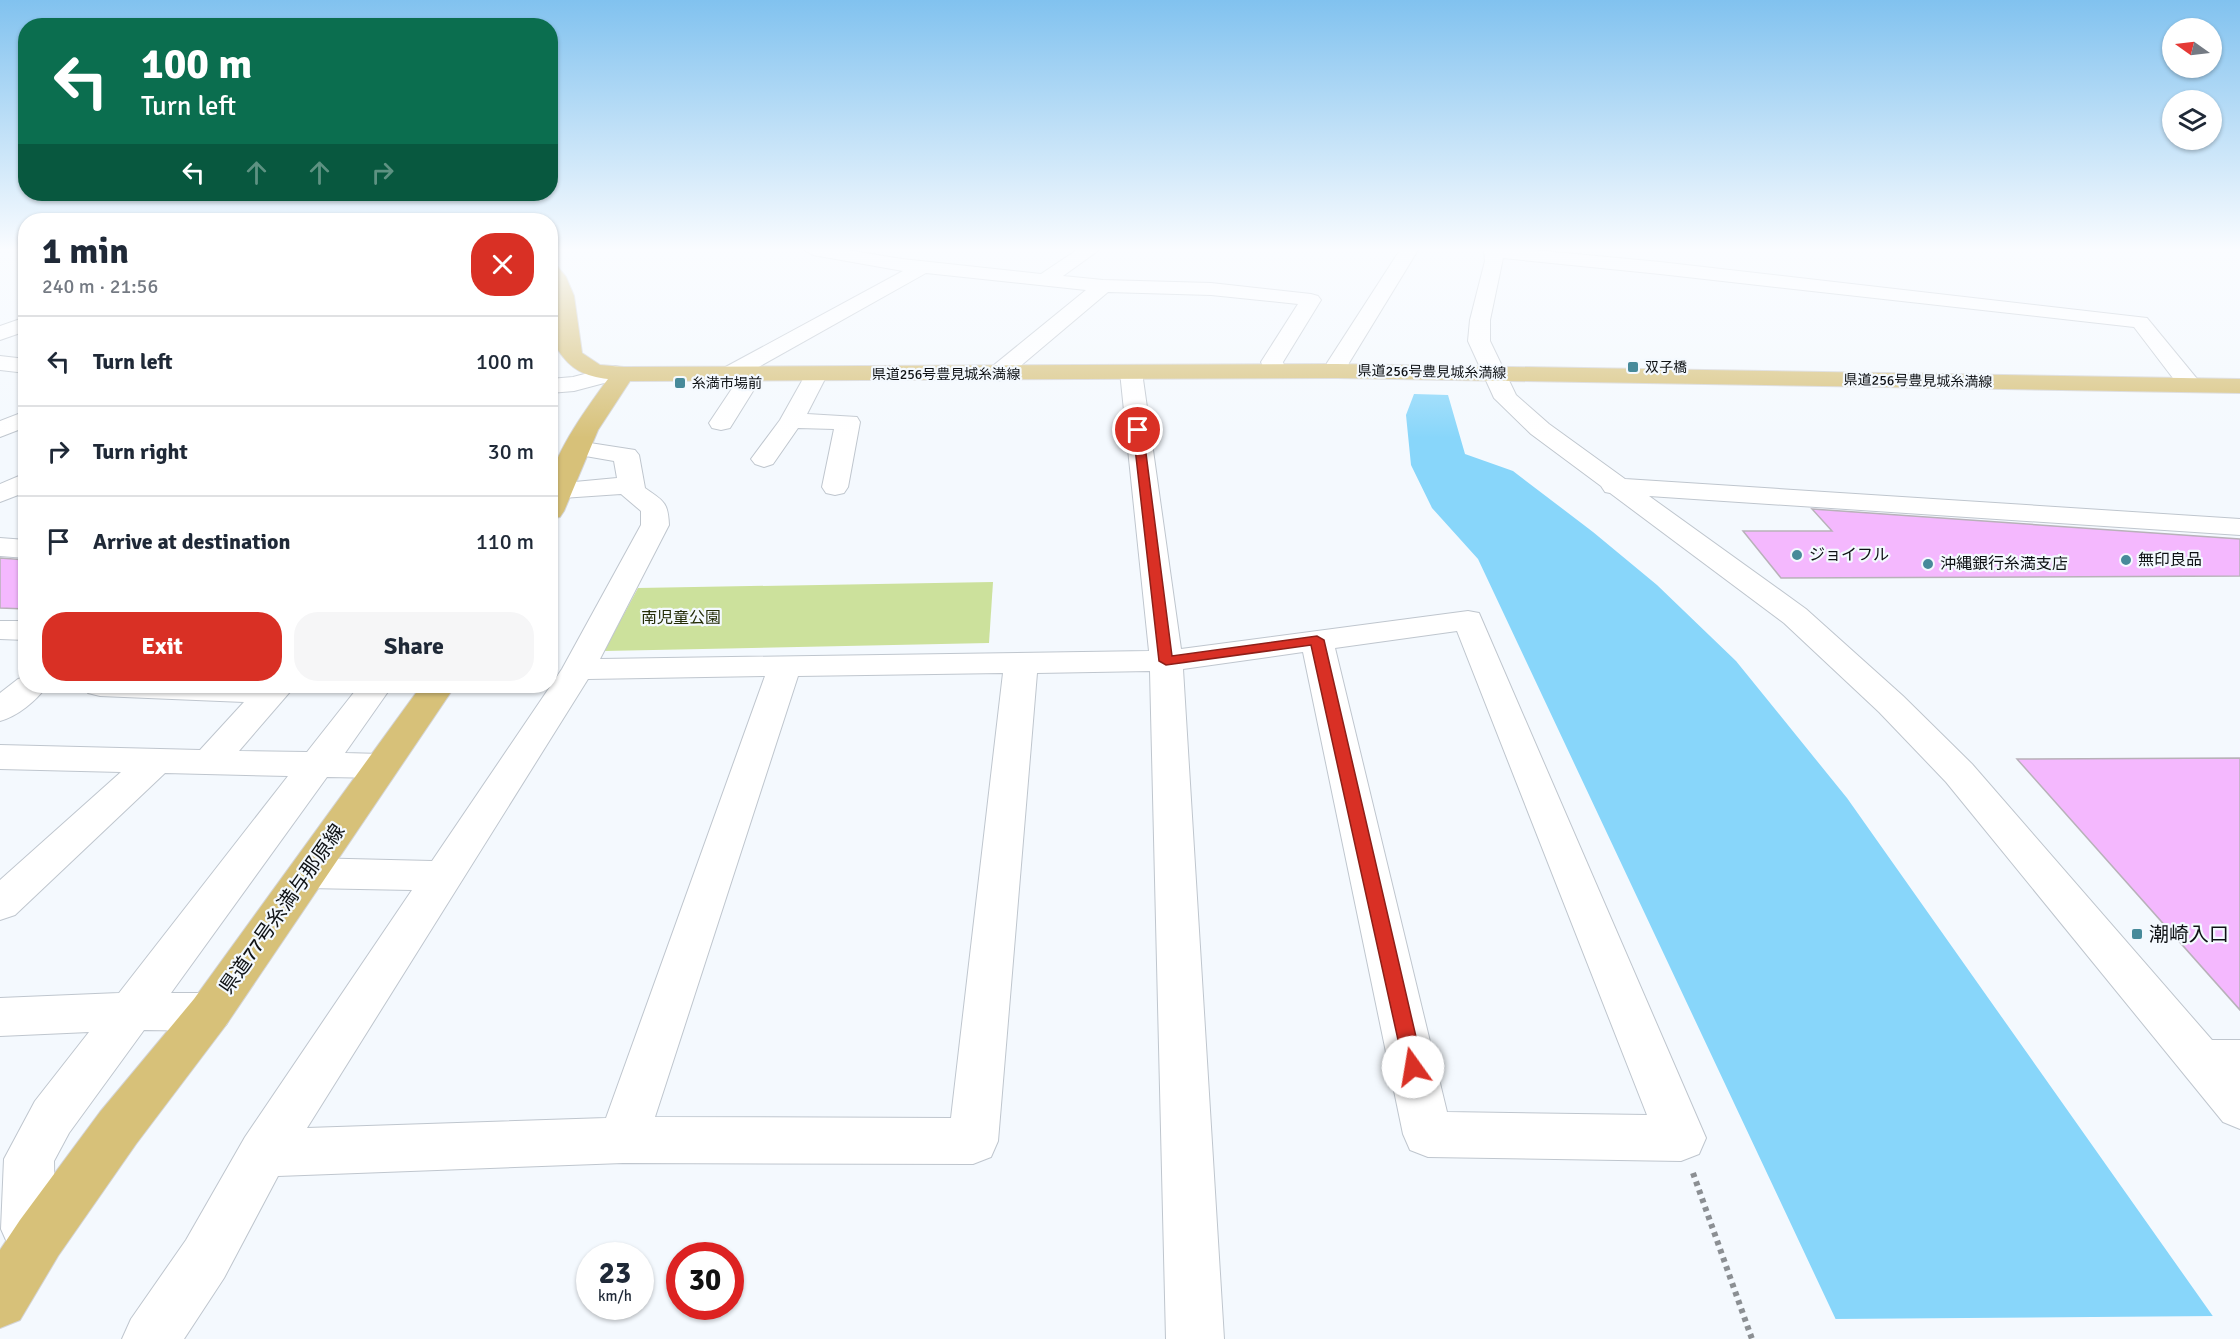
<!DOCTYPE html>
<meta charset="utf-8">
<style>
body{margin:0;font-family:Signika,"Noto Sans JP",sans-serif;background:#f6f6f7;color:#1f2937;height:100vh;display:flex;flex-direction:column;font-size:22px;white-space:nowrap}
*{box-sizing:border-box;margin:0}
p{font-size:20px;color:#747a83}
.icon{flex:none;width:33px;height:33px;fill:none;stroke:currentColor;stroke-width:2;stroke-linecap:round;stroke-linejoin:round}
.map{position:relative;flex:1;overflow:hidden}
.details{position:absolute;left:18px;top:213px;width:540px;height:480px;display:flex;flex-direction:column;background:#fff;border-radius:24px;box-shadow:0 2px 4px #0004}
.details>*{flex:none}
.banner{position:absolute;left:18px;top:18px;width:540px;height:183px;border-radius:24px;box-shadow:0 2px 4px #0004;background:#0b6e4f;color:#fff;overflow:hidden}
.needle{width:39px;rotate:284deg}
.tools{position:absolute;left:2162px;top:18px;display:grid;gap:12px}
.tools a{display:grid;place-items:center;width:60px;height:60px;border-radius:50%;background:#fff;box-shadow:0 2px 4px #0004;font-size:30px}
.speed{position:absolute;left:576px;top:1242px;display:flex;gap:12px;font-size:30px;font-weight:700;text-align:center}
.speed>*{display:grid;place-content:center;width:78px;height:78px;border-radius:50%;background:#fff;box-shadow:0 2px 4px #0004;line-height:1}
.speed small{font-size:15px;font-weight:400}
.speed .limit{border:9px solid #d22;background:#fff;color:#111}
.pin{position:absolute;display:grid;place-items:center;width:51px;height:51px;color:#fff;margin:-26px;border:3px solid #fff;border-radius:50%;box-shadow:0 2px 6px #0007}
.me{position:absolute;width:66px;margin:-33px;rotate:347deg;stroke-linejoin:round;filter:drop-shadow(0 0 4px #0008)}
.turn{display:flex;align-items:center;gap:21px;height:126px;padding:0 24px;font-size:27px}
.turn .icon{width:78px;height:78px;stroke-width:2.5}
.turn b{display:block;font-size:42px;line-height:51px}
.lanes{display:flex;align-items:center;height:57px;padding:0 24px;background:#0003;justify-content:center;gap:30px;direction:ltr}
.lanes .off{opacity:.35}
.round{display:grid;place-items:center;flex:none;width:63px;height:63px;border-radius:24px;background:#f6f6f7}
.overview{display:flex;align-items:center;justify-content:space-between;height:102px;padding:0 24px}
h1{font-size:36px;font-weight:800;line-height:45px}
.action{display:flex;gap:12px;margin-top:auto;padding:12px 24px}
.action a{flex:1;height:69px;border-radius:24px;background:#d93025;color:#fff;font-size:24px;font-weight:800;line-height:69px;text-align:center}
.action a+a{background:#f6f6f7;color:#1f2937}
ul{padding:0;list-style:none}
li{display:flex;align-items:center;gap:18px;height:90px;padding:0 24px;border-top:2px solid #e0e1e3}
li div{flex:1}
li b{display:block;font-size:22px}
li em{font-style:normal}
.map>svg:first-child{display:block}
.green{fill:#cce19c}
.water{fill:#88d6fa}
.pier{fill:#f4f9fe}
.building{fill:#f4b8fe;stroke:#b8b1b9;stroke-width:1.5}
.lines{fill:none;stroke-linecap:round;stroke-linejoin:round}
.minor-casing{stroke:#bfc6ce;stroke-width:2}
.major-casing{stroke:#d4d4d5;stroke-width:2}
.path{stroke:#8b8f93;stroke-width:6;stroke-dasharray:4.5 4.5;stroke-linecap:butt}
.minor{fill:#fff;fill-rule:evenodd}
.major{fill:#d7c179;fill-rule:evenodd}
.route{fill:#d93025;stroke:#8d1f18;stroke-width:1.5}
.poi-dot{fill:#478a9a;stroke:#f4f9fe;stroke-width:2}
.labels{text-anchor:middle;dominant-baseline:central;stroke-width:4.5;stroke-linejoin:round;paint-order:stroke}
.far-poi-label{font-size:14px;fill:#0f1215;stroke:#f4f9fe;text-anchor:start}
.far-street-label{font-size:14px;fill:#0f1215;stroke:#f4f9fe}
.poi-label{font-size:16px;fill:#0f1215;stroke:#f4f9fe;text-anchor:start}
.park-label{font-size:16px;fill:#242d08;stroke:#f4f9fe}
.near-street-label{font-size:20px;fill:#0f1215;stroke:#f4f9fe}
.near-poi-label{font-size:20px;fill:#0f1215;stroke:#f4f9fe;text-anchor:start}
</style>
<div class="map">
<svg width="2240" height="1339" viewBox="0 0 2240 1339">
<rect width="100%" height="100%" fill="#f4f9fe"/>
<polygon class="green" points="993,582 989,643 604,651 638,588"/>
<polygon class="water" points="1414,394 1448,395 1465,454 1513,471 1593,532 1657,585 1736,661 1847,798 2229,1339 1845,1339 1478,559 1432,508 1411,465 1406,415"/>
<polygon class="pier" points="2216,1316 2232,1339 1841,1339 1832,1319"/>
<g class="building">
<polygon points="1812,509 2240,539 2240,576 1781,578 1743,531 1832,531"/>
<polygon points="0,558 26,560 26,609 0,608"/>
<polygon points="2240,758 2240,1010 2017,759"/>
</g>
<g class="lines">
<defs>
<g id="minor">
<polygon points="804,250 847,250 902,259 1041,274 1077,250 1099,250 1063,276 1103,280 1211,283 1311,294 1318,296 1321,300 1283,362 1286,371 1283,376 1275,378 1267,376 1261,362 1298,304 1211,295 1108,292 1005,379 997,381 989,379 986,374 989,369 1086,290 926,273 755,369 760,370 763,375 730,428 721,430 712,428 709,423 739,378 728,382 720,380 717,375 720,370 903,271 813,255"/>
<polygon points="1400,250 1418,250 1349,363 1345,376 1337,378 1329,376 1326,371 1327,363"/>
<polygon points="1484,250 1533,250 1660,262 2147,318 2198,380 2201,385 2198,390 2190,392 2182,390 2134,327 1660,274 1503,258 1490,320 1490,341 1516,395 1549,424 1625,479 2240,519 2240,535 1649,496 1806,609 1903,696 1972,764 2212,1040 2240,1040 2240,1129 2223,1122 1946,782 1879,712 1784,623 1610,493 1605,492 1601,486 1531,434 1494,398 1468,341 1470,320 1485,261"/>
<polygon points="26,317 26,331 0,340 0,326"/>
<polygon points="0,356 26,359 26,373 0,370"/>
<path d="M1131,365L1139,367L1142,372L1181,649L1468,611L1479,613L1706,1138L1699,1154L1681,1161L1428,1157L1410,1150L1403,1134L1303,652L1183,669L1224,1339H1166L1150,671L1037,673L998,1141L991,1157L973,1164L623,1163L278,1176L224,1278L184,1339H122L131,1319L186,1240L245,1137L412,890L307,888L293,883L287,873L293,863L307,858L432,861L562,669L641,525V511L621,494L562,498L553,496L550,493L553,484L617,478L614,461L568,453L565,448L568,443L577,441L635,450L639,455L645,488C663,501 668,501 669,525L600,659L1149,651L1120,372L1123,367ZM1457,631L1647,1115L1447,1112L1335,648ZM1003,673L951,1118L655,1117L798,676ZM765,676L606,1118L307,1128L588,679Z"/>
<polygon points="615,366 623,368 626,373 623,378 574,391 550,393 550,379 573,377"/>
<polygon points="816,368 824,370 827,375 807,414 857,417 860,422 848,487 844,493 835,495 826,493 822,487 834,429 798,428 773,464 764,467 755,464 751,459 780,420 808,370"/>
<polygon points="26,411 26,427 0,437 0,421"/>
<polygon points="26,473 26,492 0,502 0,484"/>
<polygon points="0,538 26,540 26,558 0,556"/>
<polygon points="0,621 26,621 26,640 0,639"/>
<path d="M26,677V686H47C36,701 18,716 0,721V693L18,679Z"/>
<polygon points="83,686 295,686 239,751 307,752 359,686 392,686 345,753 381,754 394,757 399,766 394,775 381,778 327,777 171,993 210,993 226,999 233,1012 226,1025 210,1031 144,1030 69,1133 54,1161 55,1229 47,1247 28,1255 9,1247 1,1229 4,1159 35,1101 89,1032 0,1036 0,998 119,993 288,776 165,773 15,915 0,920 0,880 121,772 0,769 0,745 200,750 244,702 100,696 88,693"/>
</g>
<g id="major">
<path d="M550,265L557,266L566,277L574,296L582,353L600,365L624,367L1337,364L2240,379V393L1337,378L630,381L598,430L564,511L560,517L550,519C550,507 548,493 550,481C556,450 589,405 608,379C585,376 571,370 558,350Z"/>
<polygon points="421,686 455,686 226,1025 136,1144 58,1256 20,1320 0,1328 0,1250 20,1220 100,1112 194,999"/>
</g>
</defs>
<use href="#minor" class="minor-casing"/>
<use href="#major" class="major-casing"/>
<polyline class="path" points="1693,1173 1752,1339"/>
<use href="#minor" class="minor"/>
<use href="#major" class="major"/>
</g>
<linearGradient id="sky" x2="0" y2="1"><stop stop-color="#81c2ef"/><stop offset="0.57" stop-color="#fafcff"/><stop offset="1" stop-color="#fafcff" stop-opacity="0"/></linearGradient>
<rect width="2240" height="438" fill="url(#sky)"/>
<polygon class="route" points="1138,427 1143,430 1172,656 1317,636 1324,640 1423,1067 1420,1073 1413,1076 1406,1073 1404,1067 1311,645 1166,665 1159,661 1133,430"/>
<g class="poi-dot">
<rect x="1627" y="361" width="12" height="12" rx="3"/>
<rect x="674" y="377" width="12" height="12" rx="3"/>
<circle cx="1797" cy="555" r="6"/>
<circle cx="2126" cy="560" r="6"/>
<circle cx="1928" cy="564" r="6"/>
<rect x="2131" y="928" width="12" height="12" rx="3"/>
</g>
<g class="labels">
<g class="far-poi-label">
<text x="1645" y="367">双子橋</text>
<text x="692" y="383">糸満市場前</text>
</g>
<g class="far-street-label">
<text transform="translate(1432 372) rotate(1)">県道256号豊見城糸満線</text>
<text x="946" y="374">県道256号豊見城糸満線</text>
<text transform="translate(1918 381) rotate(1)">県道256号豊見城糸満線</text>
</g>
<g class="poi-label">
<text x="1809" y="555">ジョイフル</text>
<text x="2138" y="560">無印良品</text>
<text x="1940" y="564">沖縄銀行糸満支店</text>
</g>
<g class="park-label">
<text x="681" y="618">南児童公園</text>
</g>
<g class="near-street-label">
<text transform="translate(282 909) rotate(-55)">県道77号糸満与那原線</text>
</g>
<g class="near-poi-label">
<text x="2149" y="934">潮崎入口</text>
</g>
</g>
</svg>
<div class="tools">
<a><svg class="needle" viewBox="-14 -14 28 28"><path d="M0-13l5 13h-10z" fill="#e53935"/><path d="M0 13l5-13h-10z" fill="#747a83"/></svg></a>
<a><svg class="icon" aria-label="layers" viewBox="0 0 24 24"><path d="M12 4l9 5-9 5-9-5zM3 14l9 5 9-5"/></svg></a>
</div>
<div class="speed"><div>23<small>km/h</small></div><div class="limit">30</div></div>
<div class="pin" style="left:1138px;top:430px;background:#d93025"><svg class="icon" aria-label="arrive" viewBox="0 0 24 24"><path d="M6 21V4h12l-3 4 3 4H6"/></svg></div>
<svg class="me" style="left:1413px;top:1067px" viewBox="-20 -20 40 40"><circle r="19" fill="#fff"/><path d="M0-13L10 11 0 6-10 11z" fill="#d93025"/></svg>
<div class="banner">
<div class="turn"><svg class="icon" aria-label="left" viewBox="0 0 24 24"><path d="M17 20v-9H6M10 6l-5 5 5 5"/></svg><div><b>100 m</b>Turn left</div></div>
<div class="lanes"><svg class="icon" aria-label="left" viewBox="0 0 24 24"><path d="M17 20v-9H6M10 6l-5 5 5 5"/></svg><svg class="icon off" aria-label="ahead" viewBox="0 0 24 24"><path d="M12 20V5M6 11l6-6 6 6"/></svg><svg class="icon off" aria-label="ahead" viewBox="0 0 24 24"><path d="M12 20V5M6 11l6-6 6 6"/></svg><svg class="icon off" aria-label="right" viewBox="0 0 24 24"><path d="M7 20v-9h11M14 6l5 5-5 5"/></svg></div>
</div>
<section class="details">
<div class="overview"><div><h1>1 min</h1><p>240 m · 21:56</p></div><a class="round" style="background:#d93025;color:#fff"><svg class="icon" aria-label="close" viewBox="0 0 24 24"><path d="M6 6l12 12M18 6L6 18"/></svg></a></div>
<ul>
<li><svg class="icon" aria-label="left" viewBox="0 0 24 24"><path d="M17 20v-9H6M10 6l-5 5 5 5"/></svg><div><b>Turn left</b></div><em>100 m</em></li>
<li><svg class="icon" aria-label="right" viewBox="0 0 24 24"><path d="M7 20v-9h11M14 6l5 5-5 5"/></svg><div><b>Turn right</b></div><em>30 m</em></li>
<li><svg class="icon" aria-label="arrive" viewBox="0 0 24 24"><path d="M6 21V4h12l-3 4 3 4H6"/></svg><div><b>Arrive at destination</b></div><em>110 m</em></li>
</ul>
<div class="action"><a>Exit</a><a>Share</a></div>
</section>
</div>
